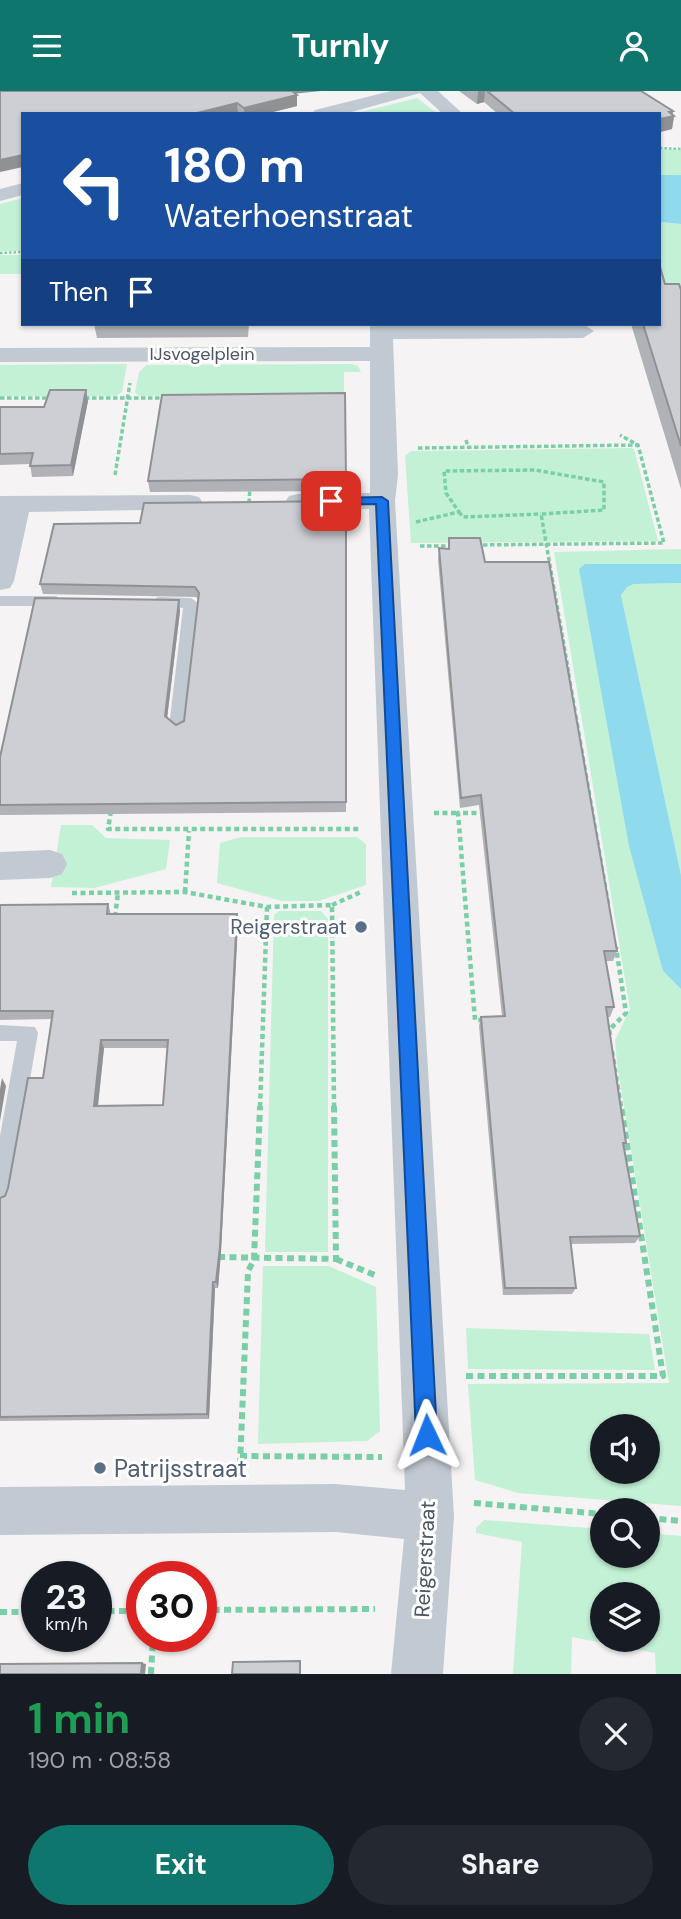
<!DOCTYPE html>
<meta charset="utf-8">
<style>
body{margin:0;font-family:"DM Sans",sans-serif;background:#242831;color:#f1f3f6;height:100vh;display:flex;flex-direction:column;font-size:26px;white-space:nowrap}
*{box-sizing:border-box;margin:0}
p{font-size:23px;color:#9ea1a6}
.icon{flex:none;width:38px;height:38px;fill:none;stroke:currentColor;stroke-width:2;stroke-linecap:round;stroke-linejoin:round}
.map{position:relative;height:1583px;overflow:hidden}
.drawer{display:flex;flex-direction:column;background:#171b24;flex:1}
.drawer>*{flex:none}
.guide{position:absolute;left:21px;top:21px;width:640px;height:214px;border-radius:0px;box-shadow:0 2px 5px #0004;background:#1a4fa0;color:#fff;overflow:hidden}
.fabs{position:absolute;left:590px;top:1323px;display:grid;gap:14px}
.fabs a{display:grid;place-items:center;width:70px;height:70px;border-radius:50%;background:#171b24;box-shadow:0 2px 5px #0004;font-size:35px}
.speed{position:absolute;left:21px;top:1470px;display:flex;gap:14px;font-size:35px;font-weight:700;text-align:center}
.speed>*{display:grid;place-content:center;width:91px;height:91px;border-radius:50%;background:#171b24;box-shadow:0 2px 5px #0004;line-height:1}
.speed small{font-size:18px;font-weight:400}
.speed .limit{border:10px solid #d22;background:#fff;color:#111}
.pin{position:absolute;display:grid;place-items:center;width:60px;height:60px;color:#fff;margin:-30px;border-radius:14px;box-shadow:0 4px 10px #0006}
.me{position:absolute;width:77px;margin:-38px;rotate:358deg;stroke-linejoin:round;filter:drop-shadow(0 0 5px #0008)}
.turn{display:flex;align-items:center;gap:24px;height:147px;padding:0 28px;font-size:32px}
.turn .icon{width:91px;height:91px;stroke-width:2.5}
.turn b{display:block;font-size:49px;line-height:60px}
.then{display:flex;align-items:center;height:66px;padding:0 28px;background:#0003;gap:14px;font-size:26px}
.round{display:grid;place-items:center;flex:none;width:74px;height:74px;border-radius:37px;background:#242831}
.head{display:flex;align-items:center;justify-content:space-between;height:119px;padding:0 28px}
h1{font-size:42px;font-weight:700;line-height:52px;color:#1e9e55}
.primary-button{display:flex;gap:14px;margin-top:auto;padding:14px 28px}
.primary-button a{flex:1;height:80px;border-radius:42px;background:#0f766e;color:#fff;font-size:28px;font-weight:700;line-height:80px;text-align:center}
.primary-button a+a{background:#242831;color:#f1f3f6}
header{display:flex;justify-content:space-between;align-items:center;height:91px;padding:0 28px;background:#0f766e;color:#fff;font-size:32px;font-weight:700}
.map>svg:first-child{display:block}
.green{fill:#c3f1d5;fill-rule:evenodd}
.water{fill:#90daee}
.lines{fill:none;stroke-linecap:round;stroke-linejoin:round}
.path-far3{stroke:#7ad0a6;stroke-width:2.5;stroke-dasharray:2.5 2;stroke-linecap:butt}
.path-far2{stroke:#7ad0a6;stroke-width:3.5;stroke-dasharray:4.5 2.5;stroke-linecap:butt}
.path-far1{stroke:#7ad0a6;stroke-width:4.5;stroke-dasharray:5 3.5;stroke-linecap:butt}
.path{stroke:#7ad0a6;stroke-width:6;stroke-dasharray:7 4.5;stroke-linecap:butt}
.lane{fill:#c1cad2;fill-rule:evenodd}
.street{fill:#c1cad2;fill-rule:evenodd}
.wall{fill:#b0b2b7;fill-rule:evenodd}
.shaded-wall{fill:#909195}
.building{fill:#cdcfd5;stroke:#909195;stroke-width:2;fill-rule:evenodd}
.route{fill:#1a73e8;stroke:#114b97;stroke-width:2}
.service-dot{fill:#5c6f8a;stroke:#fff;stroke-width:2.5}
.labels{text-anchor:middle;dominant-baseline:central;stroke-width:6;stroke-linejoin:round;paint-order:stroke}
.far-street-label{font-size:18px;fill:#4a5661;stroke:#fff}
.service-label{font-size:21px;fill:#4e5e75;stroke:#fff;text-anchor:end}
.street-label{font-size:21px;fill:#4a5661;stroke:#fff}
.near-service-label{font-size:24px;fill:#4e5e75;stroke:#fff;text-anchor:start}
</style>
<header><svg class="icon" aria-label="menu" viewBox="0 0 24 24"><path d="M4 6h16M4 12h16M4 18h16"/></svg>Turnly<svg class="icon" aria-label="person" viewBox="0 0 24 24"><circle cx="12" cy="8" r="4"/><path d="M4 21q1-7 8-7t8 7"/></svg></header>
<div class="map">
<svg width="681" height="1583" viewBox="0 0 681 1583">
<rect width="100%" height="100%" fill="#f5f3f3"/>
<g class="green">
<polygon points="417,7 438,23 353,23"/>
<polygon points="660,58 681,59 681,84 660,84"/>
<polygon points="23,107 23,160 0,160 0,113"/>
<polygon points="660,131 681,133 681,236 660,215"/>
<rect x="0" y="164" width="23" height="19"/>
<polygon points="127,273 122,301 116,305 0,305 0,274"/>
<polygon points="351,273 358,275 361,281 344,281 344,303 139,305 135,301 139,281 147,274"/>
<polygon points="630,357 634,358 658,450 411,452 405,365 411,360"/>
<path d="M681,458V473H585L663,880L681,898V1415L518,1402L475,1389L468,1293L669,1292L617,972L615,949L630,918L554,461ZM602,1335H648V1381H602Z"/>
<polygon points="681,492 681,784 621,504 627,496 634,493"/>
<polygon points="61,734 92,734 106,747 170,749 166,778 94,797 51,796"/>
<polygon points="241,746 357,746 366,753 366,794 319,810 282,810 217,792 220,752"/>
<polygon points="279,820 321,820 328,828 328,1161 265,1161 274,824"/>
<polygon points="263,1175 329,1175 376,1196 380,1340 367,1350 258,1353"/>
<polygon points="466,1237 649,1243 655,1279 468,1278"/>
<path d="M484,1429L602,1438V1465H648V1442L681,1445V1583H656L655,1562L572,1546L571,1583H513L522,1451L476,1442V1437ZM602,1503H648V1549H602Z"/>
</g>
<g class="water">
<polygon points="660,84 681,84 681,133 660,131"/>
<polygon points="585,473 681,473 681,492 634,493 627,496 621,504 681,784 681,898 663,880 629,755 579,478"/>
</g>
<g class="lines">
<g class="path-far3">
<polyline points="660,57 681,58"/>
<polyline points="0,162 23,161"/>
</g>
<g class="path-far2">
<polyline points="0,307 52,307"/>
<polyline points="85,307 167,307"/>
<polyline points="466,349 468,356"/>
<polyline points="418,357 638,354"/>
<polyline points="115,384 130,292"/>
<polyline points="249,412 250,395"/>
<polyline points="459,421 463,426 541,423"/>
<polyline points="416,431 459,421 446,402 444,380 535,379 604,391 604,419 541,423 569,583"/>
<polyline points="476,454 664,452 638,354 620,344"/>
<polyline points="420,455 453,455"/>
</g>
<g class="path-far1">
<polyline points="568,582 608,813"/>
<polyline points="111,720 108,738 361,738"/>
<polyline points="434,722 458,722"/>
<polyline points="485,722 458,722 475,929 485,929"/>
<polyline points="185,801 189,740"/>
<polyline points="72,802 185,801 267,816 332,814 334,1016"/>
<polyline points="332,814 363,800"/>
<polyline points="115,826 118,802"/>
<polyline points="610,944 609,939 626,922 616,856"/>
<polyline points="612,960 621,1016"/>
<polyline points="260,1016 267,816"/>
</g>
<g class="path">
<polyline points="218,1166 336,1168 334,1015"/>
<polyline points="336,1168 377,1185"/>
<polyline points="466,1285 663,1285 621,1015"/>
<polyline points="240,1365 382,1366"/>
<polyline points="240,1374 248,1180 254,1169 260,1015"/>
<polyline points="474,1412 602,1423"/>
<polyline points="648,1427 681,1430"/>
<polyline points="201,1519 375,1518"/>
<polyline points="96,1520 142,1520"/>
<polyline points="0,1521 37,1521"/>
<polyline points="151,1583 153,1545"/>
</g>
<g class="lane">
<polygon points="0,505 56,505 63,510 56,515 0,515"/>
<polygon points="158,506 191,507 198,512 185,636 177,642 169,636 183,517 153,514 151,511"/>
<polygon points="0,934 35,936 38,942 10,1104 7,1111 0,1114 0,1045 17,950 0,950"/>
</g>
<g class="street">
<polygon points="391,0 438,0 463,23 443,23 420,2 344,23 312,23 315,19"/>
<polygon points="23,92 23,104 0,110 0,98"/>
<polygon points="370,233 583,233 594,240 583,247 393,248 398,384 395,410 454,1426 443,1583 391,1583 404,1448 336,1441 0,1444 0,1396 336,1393 405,1399 369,418 298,419 289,417 285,411 289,405 298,403 370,402 370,270 0,271 0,257 370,256"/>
<polygon points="190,404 199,406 203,412 199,418 29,421 14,490 10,497 0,499 0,405"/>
<polygon points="50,759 62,763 67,773 62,783 50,787 0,789 0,761"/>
</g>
</g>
<g class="wall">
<polygon points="0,0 296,3 297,4 297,15 265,23 23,23"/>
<polygon points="459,0 641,0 673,20 672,24 674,25 672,38 660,41 660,23 498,23 484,11 477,13"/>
<polygon points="665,193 681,199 681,398 631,233 660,233"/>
<polygon points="94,233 249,233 248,246 97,247"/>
<polygon points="345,302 346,400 150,401 148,390"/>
<polygon points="88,310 73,385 32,386 30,373 0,374 0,316 44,316"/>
<polygon points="346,410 346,721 0,724 0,666 180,520 167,627 176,634 184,630 198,509 196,506 43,503 40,493 140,432"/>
<polygon points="449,447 485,471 617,860 613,870 606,870 614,916 610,926 608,926 626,1052 624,1056 640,1145 635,1152 571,1153 576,1197 572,1203 503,1204 479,935 481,926 502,925 479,714 460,717 438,469 439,457 448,458"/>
<path d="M108,813L111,823H237L238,832L221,1161L218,1197H215L209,1328L0,1330V1107L5,1105L8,1097L43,987L52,928L0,929V814ZM104,957H167L163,1014L98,1015Z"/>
</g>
<g class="shaded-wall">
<polygon points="282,0 321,0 282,4"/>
<polygon points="478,0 485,0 484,11 477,13"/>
<polygon points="297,4 297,15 265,23 244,23 244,17"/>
<polygon points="237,12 238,23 193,23"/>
<polygon points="673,20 672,26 674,25 672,38 660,41 660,28 669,21"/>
<polygon points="23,64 23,76 0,81 0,69"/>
<polygon points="86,299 88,310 73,385 71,374"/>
<polygon points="179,509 180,520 166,636 165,625"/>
<polygon points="237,823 238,832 221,1161 218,1197 216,1191"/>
<polygon points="101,949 104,957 97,1023 94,1015"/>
<polygon points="2,987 6,995 0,1030 0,998"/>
<polygon points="213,1191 215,1197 209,1328 207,1323"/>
<polygon points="142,1572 146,1573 145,1583 141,1583"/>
</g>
<g class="building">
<polygon points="0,0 292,0 297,4 244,17 237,12 193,23 23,23 23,64 0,69"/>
<polygon points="487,0 641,0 673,20 669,21 674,25 660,28 660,23 515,23"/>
<polygon points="660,176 665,193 679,193 681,199 681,355 643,233 660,233"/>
<polygon points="50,299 86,299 71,374 30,375 33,362 0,363 0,316 44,316"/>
<polygon points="345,302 346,388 148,390 162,304"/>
<polygon points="346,410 346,711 0,714 0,666 35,507 179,509 165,625 176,634 184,630 199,502 195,496 40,493 54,433 140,432 144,412"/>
<polygon points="449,447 480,447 485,471 549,471 617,860 604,860 614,916 606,916 626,1052 623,1052 640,1145 570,1146 576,1197 505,1197 481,926 505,925 481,704 461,707 439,457 449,458"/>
<path d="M108,813L107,823H237L220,1155L216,1191H213L207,1323L0,1326V1107L5,1105L8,1097L28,987H43L53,920H0V814ZM101,949H168L163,1014L94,1015Z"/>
<polygon points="300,1570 300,1583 232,1583 233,1571"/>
<polygon points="142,1572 141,1583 0,1583 0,1573"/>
</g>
<polygon class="route" points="382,406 388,410 437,1344 434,1352 427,1355 419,1352 416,1344 376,413 331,414 325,410 331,407"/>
<g class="service-dot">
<circle cx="361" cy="836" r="7"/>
<circle cx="100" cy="1377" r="7"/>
</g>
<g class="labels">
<g class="far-street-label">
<text x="202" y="263">IJsvogelplein</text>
</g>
<g class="service-label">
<text x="347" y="836">Reigerstraat</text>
</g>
<g class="street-label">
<text transform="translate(425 1468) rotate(-87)">Reigerstraat</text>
</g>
<g class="near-service-label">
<text x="114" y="1377">Patrijsstraat</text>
</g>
</g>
</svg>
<div class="fabs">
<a><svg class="icon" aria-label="sound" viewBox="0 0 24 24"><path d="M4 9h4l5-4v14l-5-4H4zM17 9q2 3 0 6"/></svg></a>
<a><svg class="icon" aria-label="search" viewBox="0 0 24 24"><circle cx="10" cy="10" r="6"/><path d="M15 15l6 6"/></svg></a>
<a><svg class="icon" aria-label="layers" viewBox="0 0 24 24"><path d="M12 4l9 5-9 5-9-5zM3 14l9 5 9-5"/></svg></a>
</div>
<div class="speed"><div>23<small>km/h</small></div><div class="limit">30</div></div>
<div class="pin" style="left:331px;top:410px;background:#d93025"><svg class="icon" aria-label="arrive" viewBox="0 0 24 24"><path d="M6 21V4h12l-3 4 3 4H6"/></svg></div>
<svg class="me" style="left:427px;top:1344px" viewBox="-20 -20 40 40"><path d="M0-17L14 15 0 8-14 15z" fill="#1a73e8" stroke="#fff" stroke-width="4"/></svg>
<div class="guide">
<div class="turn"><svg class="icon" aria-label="left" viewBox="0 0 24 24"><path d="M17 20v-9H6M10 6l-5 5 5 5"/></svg><div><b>180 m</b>Waterhoenstraat</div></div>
<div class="then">Then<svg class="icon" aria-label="arrive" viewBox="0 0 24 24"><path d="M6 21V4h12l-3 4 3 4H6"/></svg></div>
</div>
</div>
<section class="drawer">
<div class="head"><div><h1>1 min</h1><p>190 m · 08:58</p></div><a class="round"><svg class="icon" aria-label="close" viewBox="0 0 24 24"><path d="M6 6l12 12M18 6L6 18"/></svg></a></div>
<div class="primary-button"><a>Exit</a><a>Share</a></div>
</section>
